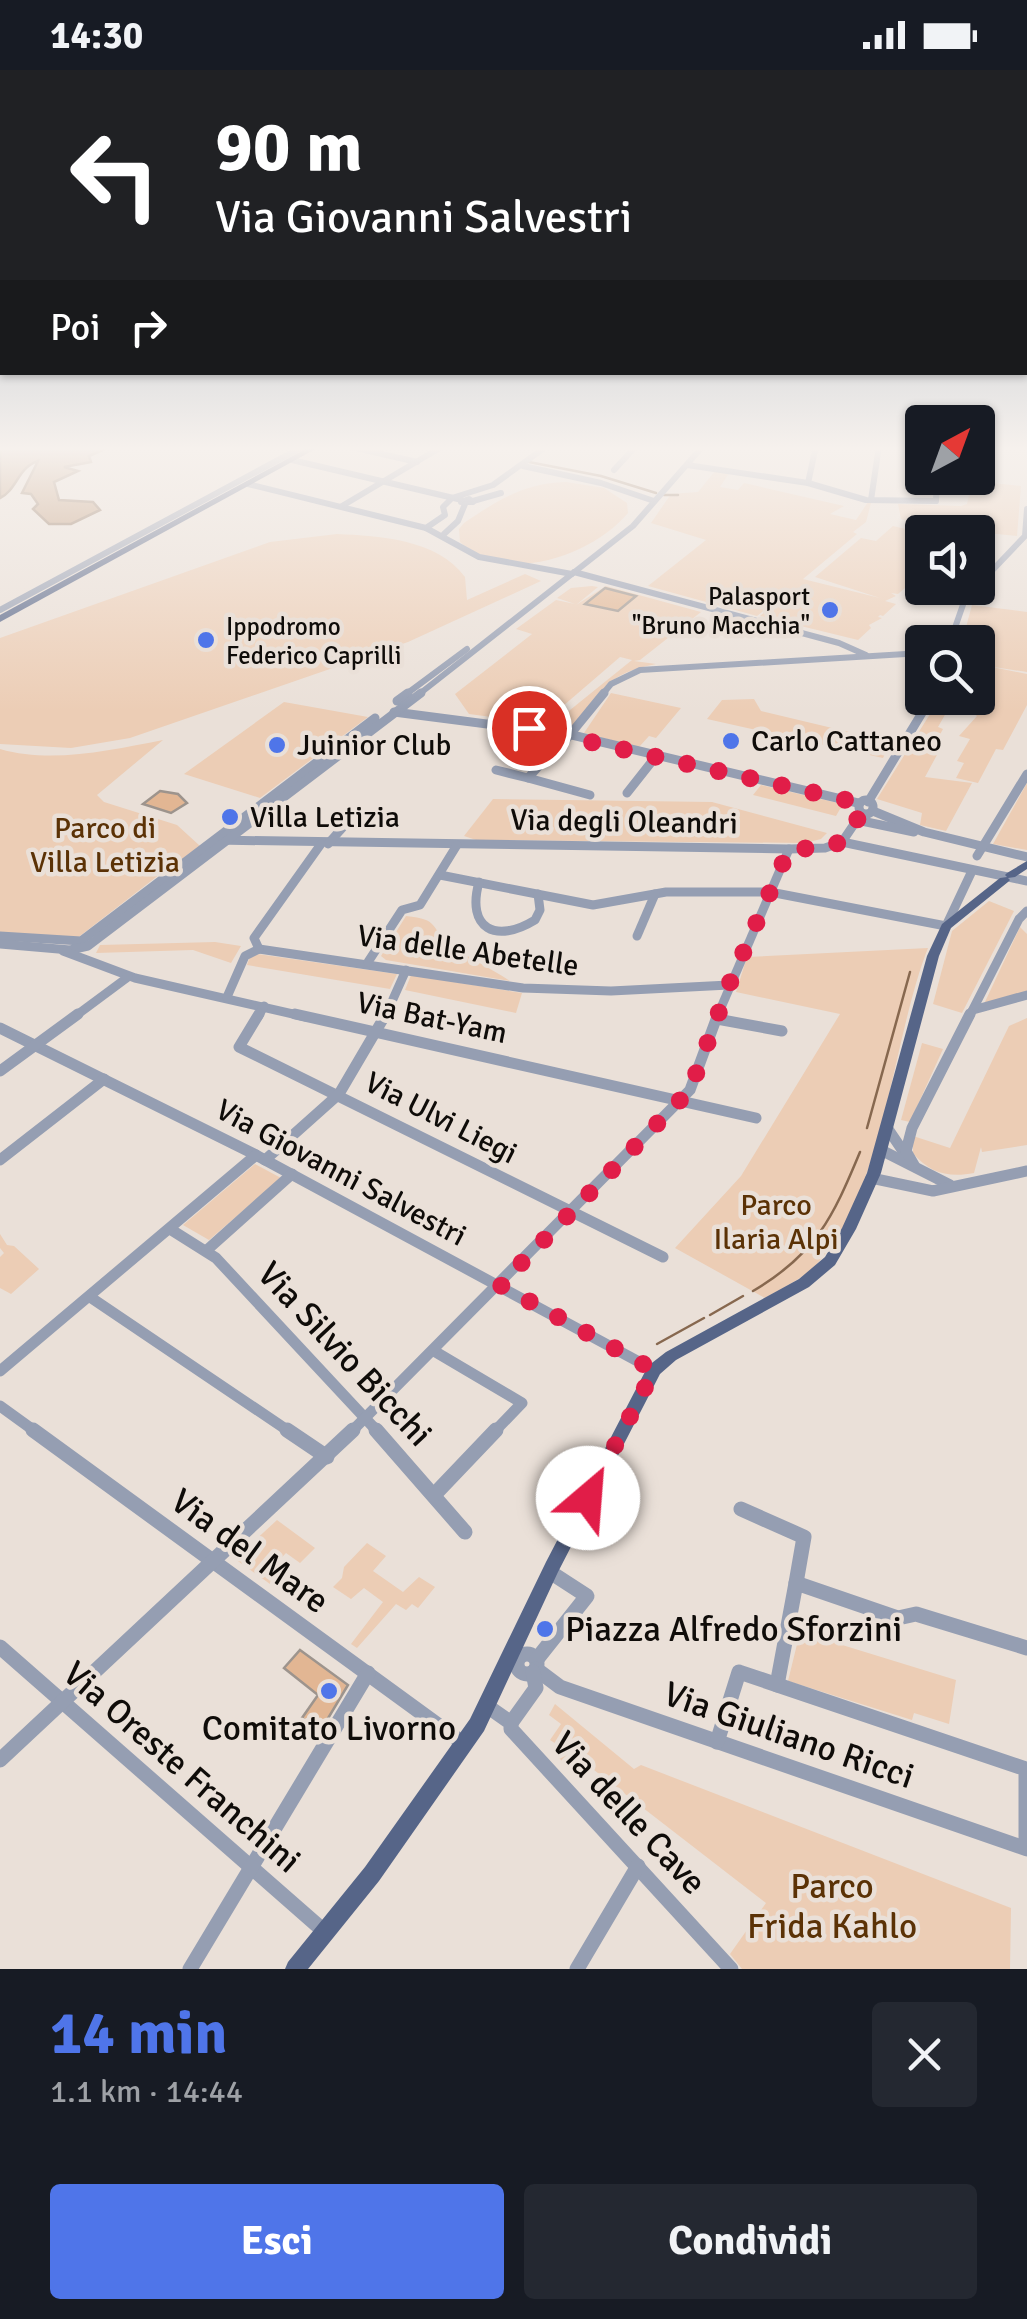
<!DOCTYPE html>
<html lang="it">
<meta charset="utf-8">
<style>
body{margin:0;font-family:Signika,sans-serif;background:#242831;color:#f1f3f6;height:100vh;display:flex;flex-direction:column;font-size:38px;white-space:nowrap}
*{box-sizing:border-box;margin:0}
p{font-size:32px;color:#9ea1a6}
.icon{flex:none;width:55px;height:55px;fill:none;stroke:currentColor;stroke-width:2;stroke-linecap:round;stroke-linejoin:round}
.map{position:relative;height:1899px;overflow:hidden}
.panel{display:flex;flex-direction:column;background:#171b24;flex:1}
.panel>*{flex:none}
.hud{position:absolute;left:0px;top:0px;width:1028px;height:305px;box-shadow:0 2px 8px #0004;background:#202124;color:#fff;overflow:hidden}
.needle{width:65px;rotate:41deg}
.fabs{position:absolute;left:905px;top:335px;display:grid;gap:20px}
.fabs a{display:grid;place-items:center;width:90px;height:90px;border-radius:10px;background:#171b24;box-shadow:0 2px 8px #0004;font-size:50px}
.pin{position:absolute;display:grid;place-items:center;width:85px;height:85px;color:#fff;margin:-42px;border:5px solid #fff;border-radius:50%;box-shadow:0 2px 10px #0007}
.me{position:absolute;width:110px;margin:-55px;rotate:27deg;stroke-linejoin:round;filter:drop-shadow(0 0 8px #0008)}
.turn{display:flex;align-items:center;gap:35px;height:210px;padding:0 50px;font-size:45px}
.turn .icon{width:130px;height:130px;stroke-width:2.5}
.turn b{display:block;font-size:70px;line-height:85px}
.then{display:flex;align-items:center;height:95px;padding:0 50px;background:#0003;gap:20px;font-size:38px}
.round{display:grid;place-items:center;flex:none;width:105px;height:105px;border-radius:10px;background:#242831}
.head{display:flex;align-items:center;justify-content:space-between;height:170px;padding:0 50px}
h1{font-size:60px;font-weight:800;line-height:75px;color:#4f75e9}
.button{display:flex;gap:20px;margin-top:auto;padding:20px 50px}
.button a{flex:1;height:115px;border-radius:10px;background:#4f75e9;color:#fff;font-size:40px;font-weight:800;line-height:115px;text-align:center}
.button a+a{background:#242831;color:#f1f3f6}
.status{display:flex;justify-content:space-between;align-items:center;height:70px;padding:0 50px;background:#171b24;direction:ltr}
.status svg{height:28px;fill:currentColor}
.map>svg:first-child{display:block}
.green{fill:#eccdb5}
.water{fill:#ba906d;stroke:#87684f;stroke-width:2.5}
.lines{fill:none;stroke-linecap:round;stroke-linejoin:round}
.stream{stroke:#87684f;stroke-width:2.5}
.building{fill:#e2b693;stroke:#9d948d;stroke-width:2.5}
.minor-far3{stroke:#959eb2;stroke-width:6}
.minor-far2{stroke:#959eb2;stroke-width:9}
.minor-far1{stroke:#959eb2;stroke-width:11}
.minor{stroke:#959eb2;stroke-width:15}
.major{fill:#566588;fill-rule:evenodd}
.route{stroke:#e11d48;stroke-width:18;stroke-dasharray:0 32.4}
.poi-dot{fill:#4f75e9;stroke:#eae0d8;stroke-width:4}
.labels{text-anchor:middle;dominant-baseline:central;stroke-width:9;stroke-linejoin:round;paint-order:stroke}
.far-poi-label{font-size:25px;fill:#0f0c09;stroke:#eae0d8;text-anchor:end}
.poi-label{font-size:30px;fill:#0f0c09;stroke:#eae0d8;text-anchor:start}
.street-label{font-size:30px;fill:#0f0c09;stroke:#eae0d8}
.park-label{font-size:30px;fill:#5b3206;stroke:#eae0d8}
.near-street-label{font-size:35px;fill:#0f0c09;stroke:#eae0d8}
.near-poi-label{font-size:35px;fill:#0f0c09;stroke:#eae0d8;text-anchor:start}
.near-park-label{font-size:35px;fill:#5b3206;stroke:#eae0d8}
</style>
<div class="status"><b>14:30</b><svg viewBox="0 0 49 12"><path d="M0 12V9h3v3zM5 12V6h3v6zM10 12V3h3v9zM15 12V0h3v12zM26 1h20v11H26zM47 4h2v5h-2z"/></svg></div>
<div class="map">
<svg width="1027" height="1899" viewBox="0 0 1027 1899">
<rect width="100%" height="100%" fill="#eae0d8"/>
<g class="green">
<polygon points="715,401 729,403 720,417 738,420 744,413 844,436 830,444 856,450 868,432 871,433 866,452 853,462 857,464 803,509 880,528 815,507 861,468 876,471 893,456 922,463 922,518 945,518 944,527 905,518 898,524 891,523 896,526 885,531 896,534 883,546 880,545 878,547 882,548 869,555 871,558 858,570 760,546 787,522 757,546 648,516 706,470 651,453 671,424 698,422"/>
<path d="M566,412L604,418L627,433L628,443C593,485 505,517 460,472L459,459L464,453C498,430 524,413 566,412Z"/>
<polygon points="993,413 1021,416 1017,466 967,461 962,457 966,454 916,454 901,449 898,434 961,436 967,434 971,415 992,417"/>
<path d="M337,464C380,466 437,469 465,507L467,530L525,504L541,511L408,572L130,668L71,678L0,674V568L270,472Z"/>
<path d="M592,516L598,517L576,535L606,516L701,542L640,590L634,591L656,594C591,607 608,630 568,659L549,657L632,590L620,587L542,654L469,644L455,624L532,564L516,559L556,530L575,534L557,528L571,518Z"/>
<polygon points="972,535 1027,542 1027,602 987,596 1027,604 1027,635 1003,680 996,679 978,713 956,708 964,693 957,691 970,669 959,666 977,646 967,639 970,633 976,634 982,623 978,622 978,611 982,612 988,601 981,599 983,595 978,590 978,572 962,572"/>
<polygon points="611,623 681,638 656,668 649,666 639,677 584,663"/>
<polygon points="940,628 950,628 946,635 950,636 938,657 943,659 931,681 938,683 925,707 972,713 946,761 920,755 922,743 877,729"/>
<polygon points="754,629 761,641 891,672 883,688 707,649 722,630"/>
<polygon points="284,632 368,647 260,728 184,704"/>
<path d="M163,670L97,725L104,732L177,755L200,776L174,795L167,792L166,784L146,794L164,801L76,869L0,863V679C52,694 111,680 163,670Z"/>
<polygon points="1027,713 1027,780 993,774"/>
<polygon points="761,715 842,734 849,738 840,739 836,746 753,725"/>
<polygon points="493,729 712,732 827,763 821,769 805,773 476,770 464,766"/>
<polygon points="989,831 1014,841 962,943 933,934 952,861"/>
<path d="M406,846C441,850 428,856 449,873C467,888 491,898 510,911L386,890L381,886Z"/>
<polygon points="1020,857 1027,864 1027,923 984,934"/>
<polygon points="215,872 241,876 231,893 193,880 96,883 100,875"/>
<path d="M928,878C891,972 886,1119 816,1195C802,1209 782,1218 765,1228L675,1178L741,1106L840,944L736,922L747,887Z"/>
<polygon points="251,883 397,904 390,919 247,895"/>
<polygon points="411,905 522,923 516,943 405,920"/>
<path d="M1027,948V1075L982,1082L981,1077L974,1103C949,1108 929,1103 913,1083V1066L950,1078L1009,956Z"/>
<polygon points="922,973 943,979 910,1052 901,1050"/>
<polygon points="255,1094 281,1108 209,1170 183,1155"/>
<polygon points="0,1164 7,1175 14,1176 39,1199 11,1224 0,1218 0,1187 4,1183 0,1178"/>
<polygon points="277,1450 315,1478 300,1493 286,1483 271,1499 274,1509 270,1514 235,1489"/>
<polygon points="367,1473 386,1486 373,1501 403,1522 419,1507 435,1517 418,1538 412,1534 406,1540 396,1534 357,1578 351,1574 383,1532 364,1518 351,1529 333,1517 342,1508 344,1497"/>
<polygon points="800,1562 956,1610 949,1654 914,1643 912,1650 788,1611"/>
<polygon points="555,1634 634,1699 641,1695 1011,1838 1010,1899 742,1899 730,1884 766,1833 594,1700 581,1710 557,1686 564,1679 550,1670 561,1654 549,1645"/>
</g>
<path class="water" d="M0,376H112L89,386L91,392L64,397L78,401L54,412L59,430L93,432L100,440L71,454H49L33,439L38,434L31,424L22,423L38,391C18,397 17,420 0,428Z"/>
<g class="lines">
<g class="stream">
<polyline points="529,392 601,406 656,423"/>
<polyline points="664,425 678,425"/>
<polyline points="867,1058 910,902"/>
<path d="M753,1221C816,1184 833,1147 860,1082"/>
<polyline points="710,1245 743,1226"/>
<polyline points="657,1274 704,1248"/>
</g>
</g>
<g class="building">
<polygon points="605,518 636,526 618,541 585,534"/>
<polygon points="160,721 178,724 187,733 171,743 143,734"/>
<polygon points="300,1580 348,1615 321,1660 302,1648 318,1625 284,1598"/>
</g>
<g class="lines">
<g class="minor-far3">
<polyline points="347,376 417,392"/>
<polyline points="292,390 462,430"/>
<polyline points="687,395 808,413 866,430 936,431 937,408"/>
<polyline points="523,396 601,413 654,431"/>
<polyline points="614,400 636,376"/>
<polyline points="808,413 816,376"/>
<polyline points="248,414 426,458 479,487 572,504"/>
<polygon points="469,429 473,432 461,432"/>
<polyline points="871,430 879,376"/>
<polyline points="473,431 501,423"/>
<polyline points="342,436 443,376"/>
<polyline points="426,458 445,445 443,437 452,428 493,415 547,376"/>
<polyline points="444,464 458,451 465,434"/>
<polyline points="574,502 839,573 866,585"/>
<polyline points="0,540 304,376"/>
<polyline points="950,572 965,529 1025,466 1027,439"/>
<polyline points="405,625 467,579"/>
<polyline points="418,625 633,456 703,376"/>
<polyline points="602,625 611,614 640,600 922,583"/>
</g>
<g class="minor-far2">
<polyline points="397,631 408,623"/>
<polyline points="394,642 572,665 858,733"/>
<polyline points="505,664 559,678 604,623"/>
<polyline points="496,700 528,708 556,677"/>
<polyline points="528,708 590,725"/>
<polyline points="627,723 657,685"/>
<circle cx="866" cy="737" r="7"/>
<polyline points="868,732 931,628"/>
<polyline points="873,741 924,762 1027,787"/>
<polyline points="857,750 914,762"/>
<polyline points="216,770 789,779 825,778 842,772 1027,811"/>
<polyline points="842,772 861,744"/>
<polyline points="328,774 343,757"/>
<polyline points="977,786 1027,704"/>
<polyline points="440,805 593,835 666,822 770,822 946,856 971,803"/>
<path d="M479,812C466,859 496,874 535,850L540,840L538,824"/>
<polyline points="0,866 81,871 375,648"/>
<polyline points="637,866 655,824"/>
<polyline points="0,874 70,880 88,876 421,623"/>
<polyline points="259,879 523,918 611,921 729,915"/>
<polyline points="259,879 254,868 321,774"/>
<polyline points="63,881 135,908 306,947"/>
<polyline points="368,892 402,840 420,835 457,775"/>
<polyline points="227,927 245,886 259,879"/>
<polyline points="973,940 1027,925"/>
<polyline points="74,947 128,907"/>
<polyline points="258,947 264,936"/>
<polyline points="385,947 406,900"/>
<polyline points="717,947 789,779"/>
<polyline points="969,947 1019,849 1027,841"/>
</g>
<g class="minor-far1">
<polyline points="259,944 239,977 663,1187"/>
<polyline points="295,944 756,1048"/>
<polyline points="717,949 782,961"/>
<polyline points="0,958 256,1085 654,1300"/>
<polyline points="0,1001 78,944"/>
<polyline points="888,1059 907,1087"/>
<polyline points="881,1080 950,1115"/>
<polyline points="0,1090 104,1009"/>
<polyline points="265,1090 339,1024 386,944"/>
<polyline points="914,1095 906,1081 912,1058 970,944"/>
<polyline points="871,1108 933,1121 1027,1101"/>
<polyline points="170,1159 216,1188 378,1362"/>
<polyline points="207,1180 292,1104"/>
<polyline points="90,1227 290,1362"/>
<polyline points="434,1281 522,1333 494,1362"/>
<polyline points="0,1301 256,1085"/>
<polyline points="0,1336 36,1362"/>
<polyline points="351,1362 690,1020 718,944"/>
</g>
<g class="minor">
<polyline points="33,1360 464,1674"/>
<polyline points="287,1360 327,1387"/>
<polyline points="376,1360 465,1462"/>
<polyline points="434,1425 496,1360"/>
<polyline points="741,1439 804,1467 796,1513"/>
<polyline points="0,1577 325,1862"/>
<circle cx="527" cy="1594" r="10"/>
<polyline points="537,1589 587,1526 550,1502"/>
<polyline points="536,1599 560,1617 1027,1779"/>
<polyline points="777,1615 796,1513 898,1548 916,1544 1027,1578"/>
<polyline points="487,1636 511,1653 511,1659 731,1899"/>
<polyline points="511,1653 536,1618 533,1602"/>
<polyline points="717,1672 739,1602 1026,1699 1026,1778"/>
<polyline points="0,1690 353,1360"/>
<polyline points="190,1899 368,1603"/>
<polyline points="577,1899 638,1796"/>
</g>
<g class="major">
<polygon points="311,376 321,376 0,552 0,545"/>
<polygon points="1027,791 1027,799 1015,807 1008,808 1010,810 1008,812 951,858 939,886 881,1103 856,1159 835,1195 809,1217 676,1290 660,1304 558,1502 484,1661 379,1811 308,1899 285,1899 288,1892 365,1797 470,1649 546,1492 648,1296 666,1282 799,1209 825,1187 842,1158 867,1103 927,886 942,854 1000,808 1007,807 1005,805 1007,803"/>
</g>
</g>
<linearGradient id="sky" x2="0" y2="1"><stop stop-color="#95a6b7"/><stop offset="0.59" stop-color="#f6f1ed"/><stop offset="1" stop-color="#f6f1ed" stop-opacity="0"/></linearGradient>
<rect width="1027" height="642" fill="url(#sky)"/>
<g class="lines">
<polyline class="route" points="529,658 855,732 863,741 842,772 820,778 789,779 729,915 690,1020 500,1215 654,1300 588,1428"/>
</g>
<g class="poi-dot">
<circle cx="830" cy="540" r="10"/>
<circle cx="206" cy="570" r="10"/>
<circle cx="731" cy="671" r="10"/>
<circle cx="277" cy="675" r="10"/>
<circle cx="230" cy="747" r="10"/>
<circle cx="545" cy="1559" r="10"/>
<circle cx="329" cy="1621" r="10"/>
</g>
<g class="labels">
<g class="far-poi-label">
<text x="810" y="526">Palasport<tspan x="810" dy="29">"Bruno Macchia"</tspan></text>
<text x="226" y="556" text-anchor="start">Ippodromo<tspan x="226" dy="29">Federico Caprilli</tspan></text>
</g>
<g class="poi-label">
<text x="751" y="671">Carlo Cattaneo</text>
<text x="297" y="675">Juinior Club</text>
<text x="250" y="747">Villa Letizia</text>
</g>
<g class="street-label">
<text transform="translate(624 752) rotate(1)">Via degli Oleandri</text>
<text transform="translate(468 881) rotate(8)">Via delle Abetelle</text>
<text transform="translate(432 948) rotate(12)">Via Bat-Yam</text>
<text transform="translate(441 1048) rotate(27)">Via Ulvi Liegi</text>
<text transform="translate(341 1103) rotate(28)">Via Giovanni Salvestri</text>
</g>
<g class="park-label">
<text x="105" y="758">Parco di<tspan x="105" dy="34">Villa Letizia</tspan></text>
<text x="776" y="1135">Parco<tspan x="776" dy="34">Ilaria Alpi</tspan></text>
</g>
<g class="near-street-label">
<text transform="translate(345 1284) rotate(47)">Via Silvio Bicchi</text>
<text transform="translate(250 1481) rotate(36)">Via del Mare</text>
<text transform="translate(789 1665) rotate(19)">Via Giuliano Ricci</text>
<text transform="translate(182 1697) rotate(41)">Via Oreste Franchini</text>
<text transform="translate(629 1743) rotate(47)">Via delle Cave</text>
</g>
<g class="near-poi-label">
<text x="565" y="1559">Piazza Alfredo Sforzini</text>
<text x="329" y="1658" text-anchor="middle">Comitato Livorno</text>
</g>
<g class="near-park-label">
<text x="832" y="1816">Parco<tspan x="832" dy="40">Frida Kahlo</tspan></text>
</g>
</g>
</svg>
<div class="fabs">
<a><svg class="needle" viewBox="-14 -14 28 28"><path d="M0-13l5 13h-10z" fill="#e53935"/><path d="M0 13l5-13h-10z" fill="#9ea1a6"/></svg></a>
<a><svg class="icon" aria-label="sound" viewBox="0 0 24 24"><path d="M4 9h4l5-4v14l-5-4H4zM17 9q2 3 0 6"/></svg></a>
<a><svg class="icon" aria-label="search" viewBox="0 0 24 24"><circle cx="10" cy="10" r="6"/><path d="M15 15l6 6"/></svg></a>
</div>
<div class="pin" style="left:529px;top:658px;background:#d93025"><svg class="icon" aria-label="arrive" viewBox="0 0 24 24"><path d="M6 21V4h12l-3 4 3 4H6"/></svg></div>
<svg class="me" style="left:588px;top:1428px" viewBox="-20 -20 40 40"><circle r="19" fill="#fff"/><path d="M0-13L10 11 0 6-10 11z" fill="#e11d48"/></svg>
<div class="hud">
<div class="turn"><svg class="icon" aria-label="left" viewBox="0 0 24 24"><path d="M17 20v-9H6M10 6l-5 5 5 5"/></svg><div><b>90 m</b>Via Giovanni Salvestri</div></div>
<div class="then">Poi<svg class="icon" aria-label="right" viewBox="0 0 24 24"><path d="M7 20v-9h11M14 6l5 5-5 5"/></svg></div>
</div>
</div>
<section class="panel">
<div class="head"><div><h1>14 min</h1><p>1.1 km · 14:44</p></div><a class="round"><svg class="icon" aria-label="close" viewBox="0 0 24 24"><path d="M6 6l12 12M18 6L6 18"/></svg></a></div>
<div class="button"><a>Esci</a><a>Condividi</a></div>
</section>
